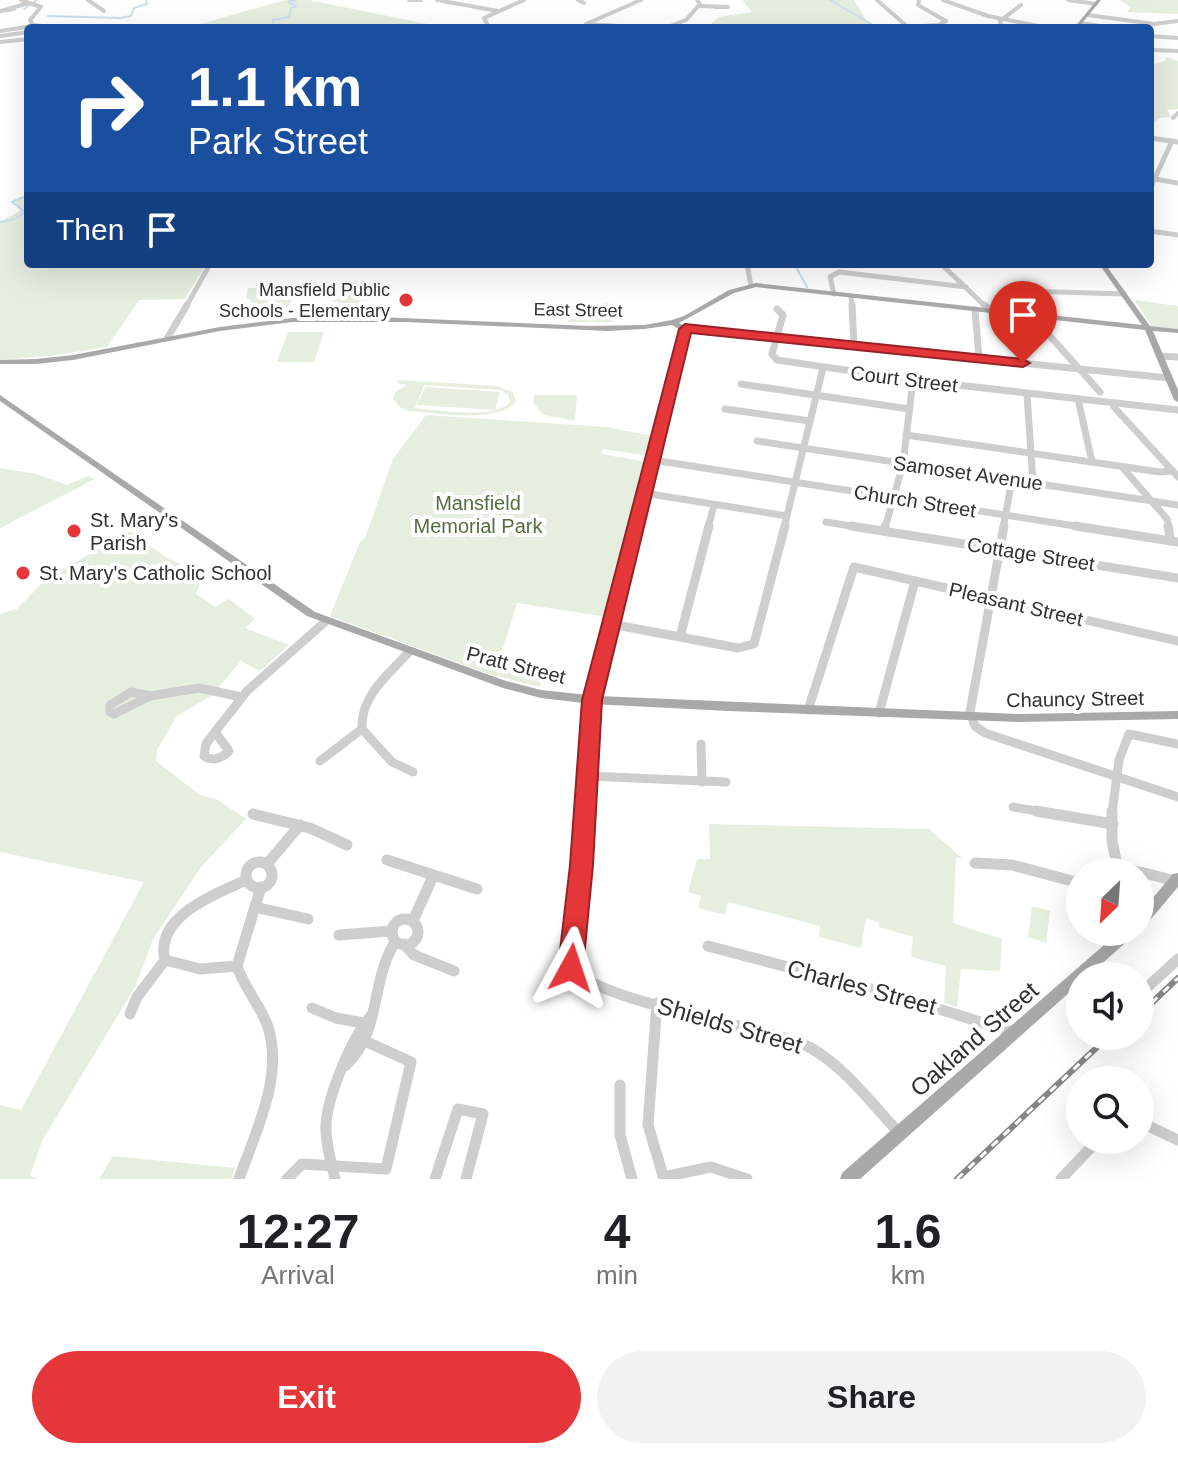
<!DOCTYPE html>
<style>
body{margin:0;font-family:Helvetica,sans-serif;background:#f2f2f2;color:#202124;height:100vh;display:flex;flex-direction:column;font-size:30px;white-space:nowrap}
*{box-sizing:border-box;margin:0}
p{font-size:26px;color:#757577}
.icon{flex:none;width:44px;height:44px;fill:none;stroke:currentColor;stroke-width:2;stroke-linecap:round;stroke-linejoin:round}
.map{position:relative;height:1179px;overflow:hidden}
.details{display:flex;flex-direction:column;background:#fff;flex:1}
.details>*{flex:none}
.hud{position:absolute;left:24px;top:24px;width:1130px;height:244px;border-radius:8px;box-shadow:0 8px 32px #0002;background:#1a4fa0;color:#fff;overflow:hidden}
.needle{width:52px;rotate:205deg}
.tools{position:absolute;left:1066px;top:858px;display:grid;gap:16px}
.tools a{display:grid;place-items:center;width:88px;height:88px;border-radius:50%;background:#fff;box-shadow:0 8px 32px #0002;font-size:40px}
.pin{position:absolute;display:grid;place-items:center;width:68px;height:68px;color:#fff;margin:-82px -34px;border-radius:50% 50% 50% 0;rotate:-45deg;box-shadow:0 0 8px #0007}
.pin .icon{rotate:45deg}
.me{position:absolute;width:88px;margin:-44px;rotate:5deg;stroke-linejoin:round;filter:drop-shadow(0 0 6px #0008)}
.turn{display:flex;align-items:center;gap:28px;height:168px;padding:0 32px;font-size:36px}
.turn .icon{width:104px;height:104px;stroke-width:2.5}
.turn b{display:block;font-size:56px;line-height:68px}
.then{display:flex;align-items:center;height:76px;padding:0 32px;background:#0003;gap:16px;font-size:30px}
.eta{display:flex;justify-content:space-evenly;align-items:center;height:136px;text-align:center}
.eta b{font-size:48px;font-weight:600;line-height:56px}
.cta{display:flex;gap:16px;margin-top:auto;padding:16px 32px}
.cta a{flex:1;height:92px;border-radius:48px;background:#e5363a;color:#fff;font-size:32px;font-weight:600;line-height:92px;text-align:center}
.cta a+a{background:#f2f2f2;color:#202124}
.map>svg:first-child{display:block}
.green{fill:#e6eee0;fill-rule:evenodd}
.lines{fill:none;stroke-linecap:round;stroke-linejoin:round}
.stream{stroke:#ccdfed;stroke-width:2}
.minor-far4{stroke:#cecece;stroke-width:4}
.minor-far3{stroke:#cecece;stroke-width:5}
.minor-far2{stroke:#cecece;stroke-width:7}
.minor-far1{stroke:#cecece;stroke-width:9}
.minor{stroke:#cecece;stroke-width:11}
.major{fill:#a9a9a9;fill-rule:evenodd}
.rail-casing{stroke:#868686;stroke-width:6}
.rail{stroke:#fff;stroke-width:3;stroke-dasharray:8;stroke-linecap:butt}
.route{fill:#e5363a;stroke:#952326;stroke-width:2}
.poi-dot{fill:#e5363a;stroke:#fff;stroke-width:3}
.labels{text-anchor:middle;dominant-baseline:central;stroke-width:8;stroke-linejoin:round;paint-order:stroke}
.far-poi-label{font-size:18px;fill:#313131;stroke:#fff;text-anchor:end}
.far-street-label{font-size:18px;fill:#313131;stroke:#fff}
.street-label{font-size:20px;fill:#313131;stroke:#fff}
.park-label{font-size:20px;fill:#526e3e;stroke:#fff}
.poi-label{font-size:20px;fill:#313131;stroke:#fff;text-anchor:start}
.near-street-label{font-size:24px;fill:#313131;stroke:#fff}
</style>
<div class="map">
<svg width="1178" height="1179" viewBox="0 0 1178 1179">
<rect width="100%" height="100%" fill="#fff"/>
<g class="green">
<polygon points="285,0 309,0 447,28 186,28"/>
<polygon points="742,0 854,0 866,20 878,28 706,28 719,17 752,12"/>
<polygon points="1120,0 1178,0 1178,14 1127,12 1131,7"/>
<polygon points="1167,57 1178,61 1178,109 1167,110 1171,117 1160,118 1150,125 1150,65 1165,61"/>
<polygon points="28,197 28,264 206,264 185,299 139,300 107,347 50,356 0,360 0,222 20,211 14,199"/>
<polygon points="367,283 373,285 365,305 334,302 323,294 325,285"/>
<polygon points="291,287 297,288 287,309 256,305 246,297 248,288"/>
<polygon points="1134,300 1178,306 1178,329 1152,326"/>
<polygon points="607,303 612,305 612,322 568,322 572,312 587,306"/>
<polygon points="288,332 324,332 314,362 277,362"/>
<path d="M399,380L497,386L512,392L516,401C500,424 435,413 409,411L401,408L393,399L395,392L407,385L397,383ZM424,385L500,390L508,394L510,402C495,420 439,410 415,408Z"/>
<polygon points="425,387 500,392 495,410 417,405"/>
<polygon points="577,395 575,421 544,415 533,403 534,395"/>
<polygon points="426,415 606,427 653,436 648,456 603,449 601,454 646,462 607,617 517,603 499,661 541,674 540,687 489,674 330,616 360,542 365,538 393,459"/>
<polygon points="0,468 37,474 67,485 88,476 95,479 0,528"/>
<polygon points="130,531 164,556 203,576 196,594 215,607 229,599 255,619 245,628 289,645 260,671 241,661 211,696 177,716 157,750 156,761 200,795 218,800 246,819 201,867 153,939 135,987 42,1141 30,1176 40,1179 0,1179 0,1105 21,1110 144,882 0,852 0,614 17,609 46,579"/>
<polygon points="709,824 929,829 962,858 956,858 953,923 1002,939 1000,971 961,969 957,1007 944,1003 946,966 911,957 913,937 879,927 879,922 866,919 861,948 819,937 820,926 728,902 725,915 698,908 701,896 688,892 697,859 710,859"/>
<polygon points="1032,906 1050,911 1046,943 1028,937"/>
<polygon points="113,1156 235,1168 231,1179 99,1179"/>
</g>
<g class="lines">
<g class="stream">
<polyline points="830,0 878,28"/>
<polyline points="24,9 37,0"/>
<polyline points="48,16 120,18 131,16 134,8 147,4 146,0"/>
<polyline points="282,28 274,26 273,20 289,17 291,8 296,6 288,2 296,0"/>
<polyline points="0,222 15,219 25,212 12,202 28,195"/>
<polyline points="800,264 796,267 807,287"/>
</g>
<g class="minor-far4">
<polyline points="21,0 41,7 30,20 35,28"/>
<polyline points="88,0 104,11"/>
<polyline points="409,0 421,0"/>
<polyline points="437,0 498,11"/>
<polyline points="578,0 584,3"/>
<polyline points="877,0 909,28"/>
<polyline points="943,0 988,16 1048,28"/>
<polyline points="1068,0 1096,4"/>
<polyline points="700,6 728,7 715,7"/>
<polyline points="14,9 1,11 29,3"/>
<polyline points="1088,15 1154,24 1178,21"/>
<polyline points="1081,23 1113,28"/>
<polyline points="586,24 654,28"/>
<polyline points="586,24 641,0"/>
<polyline points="33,25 59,28"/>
<polyline points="909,27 938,25 946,21 918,5 919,0"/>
<polyline points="489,28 484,18 524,0"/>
<polyline points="665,28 686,20 700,4 697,0"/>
<polyline points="1002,28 1000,21 1021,5"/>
<polyline points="0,31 33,26"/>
<polyline points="0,36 28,32"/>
<polyline points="1150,36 1178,38"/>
<polyline points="0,42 28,39"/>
<polyline points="1151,50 1178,51"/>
<polyline points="1173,118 1178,113"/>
</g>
<g class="minor-far3">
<polyline points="1150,138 1178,142"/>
<polyline points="1155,179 1178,183"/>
<polyline points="1150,189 1172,141"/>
<polyline points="1150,231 1178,235"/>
<polyline points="747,264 751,286"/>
<polyline points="941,264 986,307"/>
<polyline points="1026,291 1124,294"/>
<polyline points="834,294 830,277 839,272 966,287"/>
<polyline points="851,296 852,307"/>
<polyline points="186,307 210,264"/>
</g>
<g class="minor-far2">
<polyline points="852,305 854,346"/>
<polyline points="984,305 992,312"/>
<polyline points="777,309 783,315 772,354 777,360 913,380 1178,410"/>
<polyline points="975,310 979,358"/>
<polyline points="1025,316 1028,336"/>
<polyline points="1032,316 1100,392"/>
<polyline points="685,329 1169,378"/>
<polyline points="168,337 187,305"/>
<polyline points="1160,356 1178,357"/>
<polyline points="741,384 909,409"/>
<polyline points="1027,394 1033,483"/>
<polyline points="1078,399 1092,462"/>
<polyline points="1114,407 1178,477"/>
<polyline points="725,409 810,421"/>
<polyline points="906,435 1160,472 1173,471"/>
<polyline points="757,441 1178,505"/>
<polyline points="653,460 1088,528"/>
<polyline points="1123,468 1167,519 1169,528"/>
<polyline points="644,493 787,516"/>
<polyline points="826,522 863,528"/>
<polyline points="708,528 714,505"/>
<polyline points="784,528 823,368"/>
<polyline points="885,528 903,464 913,380"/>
<polyline points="1003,528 1012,480"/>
</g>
<g class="minor-far1">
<polyline points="851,526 1178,578"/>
<polyline points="1004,526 970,712 975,726 985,733 1178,797"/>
<polyline points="1075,526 1178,542"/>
<polyline points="1168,526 1171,541"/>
<polyline points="884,531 885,526"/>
<polyline points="611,624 738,648 754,644 785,526"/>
<polyline points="680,637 709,526"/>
<polygon points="131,692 150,696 114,714 110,712 110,705"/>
<polyline points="150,696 199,688 242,697"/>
<polyline points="808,710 854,567 1178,641"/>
<polyline points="879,713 915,581"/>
<polyline points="362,729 392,762 413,772"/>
<path d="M215,732L229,751C222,758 213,762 204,756L206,744Z"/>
<polyline points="215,732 247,691 326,621"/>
<polyline points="701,744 702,782"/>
<path d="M320,761L362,729C360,696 389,674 409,652"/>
<polyline points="588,776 726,782"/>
<polyline points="1013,807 1048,813"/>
<polyline points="585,813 592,700"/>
<polyline points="1112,813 1119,760 1129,734 1178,744"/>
</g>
<g class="minor">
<path d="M585,811L571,968C598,1001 752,1025 800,1043C837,1057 872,1104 899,1133"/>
<polyline points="1036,811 1113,824"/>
<polyline points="1112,811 1112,840 1117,866 1139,872"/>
<polyline points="253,814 310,828 347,845"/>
<polyline points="387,860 477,889"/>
<circle cx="259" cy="875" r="13"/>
<polyline points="975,863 1012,865 1080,883"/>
<polyline points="267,864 300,825"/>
<polyline points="1140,872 1176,881"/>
<polyline points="1140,899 1154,907"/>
<polyline points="255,907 308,919"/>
<circle cx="405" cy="932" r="13"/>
<polyline points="413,921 433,876"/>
<polyline points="339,935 391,931"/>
<polyline points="404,944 414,955 454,971"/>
<polyline points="708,946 898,996 1015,1033"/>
<polyline points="237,966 261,887"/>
<polyline points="1067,987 1080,997"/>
<polyline points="1140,994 1178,959"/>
<polyline points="657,1003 648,1125 664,1179"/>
<polyline points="312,1008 336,1018 364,1023"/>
<polyline points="130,1014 137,997 165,960"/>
<path d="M345,1066C382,1032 370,982 395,942"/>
<polyline points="620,1085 620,1135 632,1179"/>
<polyline points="1140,1122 1178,1140"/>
<polyline points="663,1177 711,1167 747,1179"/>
<path d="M239,1179C255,1133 284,1077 268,1027C261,1006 244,988 237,966L200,969L165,960C154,917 215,894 244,881"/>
<polyline points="287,1179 302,1164 386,1169 411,1062 367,1042"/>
<path d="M335,1179C331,1161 325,1142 326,1124C328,1095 352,1037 371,1016"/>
<polyline points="435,1179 458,1109 483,1114 466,1179"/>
<polyline points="1061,1179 1098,1140"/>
</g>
<g class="major">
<polygon points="1097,0 1101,0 1078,28 1074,28"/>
<polygon points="1099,264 1105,264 1150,326 1178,329 1178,333 1153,331 1178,390 1178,402 1174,400 1145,330 756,287 734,293 679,323 689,329 598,696 1020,714 1178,711 1178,719 1020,722 728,711 592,704 541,698 503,688 307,616 0,401 0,395 315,612 506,681 541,690 588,695 681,330 672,325 644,329 608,331 405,322 293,322 220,331 73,360 36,364 0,364 0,360 36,359 73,355 220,327 293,318 377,317 590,326 644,325 672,320 684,316 729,290 756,283 1142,325"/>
<polygon points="1178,873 1178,887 1145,926 1140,928 1140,913 1173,874"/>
<polygon points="1119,932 1135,932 1133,936 1088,976 1080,976 1080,983 860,1179 840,1179 842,1173"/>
</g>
<defs>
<g id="rail">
<polyline points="1140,1014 1178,978"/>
<polyline points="957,1179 1109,1036"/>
</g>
</defs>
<use href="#rail" class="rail-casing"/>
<use href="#rail" class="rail"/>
</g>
<polygon class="route" points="685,324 1023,359 1030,363 1023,367 691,333 602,700 593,865 583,968 580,975 571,979 562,975 558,968 570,865 582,700 679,329"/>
<g class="poi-dot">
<circle cx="406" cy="300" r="8"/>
<circle cx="74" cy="531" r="8"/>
<circle cx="23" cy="573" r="8"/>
</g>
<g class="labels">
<g class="far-poi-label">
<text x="390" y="290">Mansfield Public<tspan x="390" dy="21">Schools - Elementary</tspan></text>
</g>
<g class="far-street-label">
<text transform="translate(578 310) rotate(1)">East Street</text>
</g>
<g class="street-label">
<text transform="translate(904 379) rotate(7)">Court Street</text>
<text transform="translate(968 473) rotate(8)">Samoset Avenue</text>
<text transform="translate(915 501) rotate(9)">Church Street</text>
<text transform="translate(1031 554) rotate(9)">Cottage Street</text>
<text transform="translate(1016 604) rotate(13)">Pleasant Street</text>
<text transform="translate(516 665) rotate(14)">Pratt Street</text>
<text transform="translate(1075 699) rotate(-1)">Chauncy Street</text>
</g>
<g class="park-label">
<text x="478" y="503">Mansfield<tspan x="478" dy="23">Memorial Park</tspan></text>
</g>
<g class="poi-label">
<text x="90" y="520">St. Mary's<tspan x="90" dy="23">Parish</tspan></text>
<text x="39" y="573">St. Mary's Catholic School</text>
</g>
<g class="near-street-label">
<text transform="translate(862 987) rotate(15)">Charles Street</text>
<text transform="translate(730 1025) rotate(16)">Shields Street</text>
<text transform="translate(974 1039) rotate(-41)">Oakland Street</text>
</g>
</g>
</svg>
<div class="tools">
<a><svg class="needle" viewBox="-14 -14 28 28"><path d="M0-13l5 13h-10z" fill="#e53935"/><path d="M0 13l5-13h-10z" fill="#757577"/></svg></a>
<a><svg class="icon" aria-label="sound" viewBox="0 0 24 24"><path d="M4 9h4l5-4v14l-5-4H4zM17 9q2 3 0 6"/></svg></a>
<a><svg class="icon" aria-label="search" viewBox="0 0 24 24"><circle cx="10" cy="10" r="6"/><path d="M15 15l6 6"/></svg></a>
</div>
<div class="pin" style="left:1023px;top:363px;background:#d93025"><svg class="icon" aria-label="arrive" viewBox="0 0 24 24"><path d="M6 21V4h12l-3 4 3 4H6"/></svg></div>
<svg class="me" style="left:571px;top:968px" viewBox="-20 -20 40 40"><path d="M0-17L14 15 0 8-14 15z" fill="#e5363a" stroke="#fff" stroke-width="4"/></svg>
<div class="hud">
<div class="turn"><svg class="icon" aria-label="right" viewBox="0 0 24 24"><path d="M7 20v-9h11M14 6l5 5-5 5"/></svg><div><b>1.1 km</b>Park Street</div></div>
<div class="then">Then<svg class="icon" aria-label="arrive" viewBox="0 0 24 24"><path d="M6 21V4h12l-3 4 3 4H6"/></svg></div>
</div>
</div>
<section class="details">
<div class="eta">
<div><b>12:27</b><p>Arrival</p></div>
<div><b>4</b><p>min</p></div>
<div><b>1.6</b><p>km</p></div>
</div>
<div class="cta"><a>Exit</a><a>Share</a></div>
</section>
